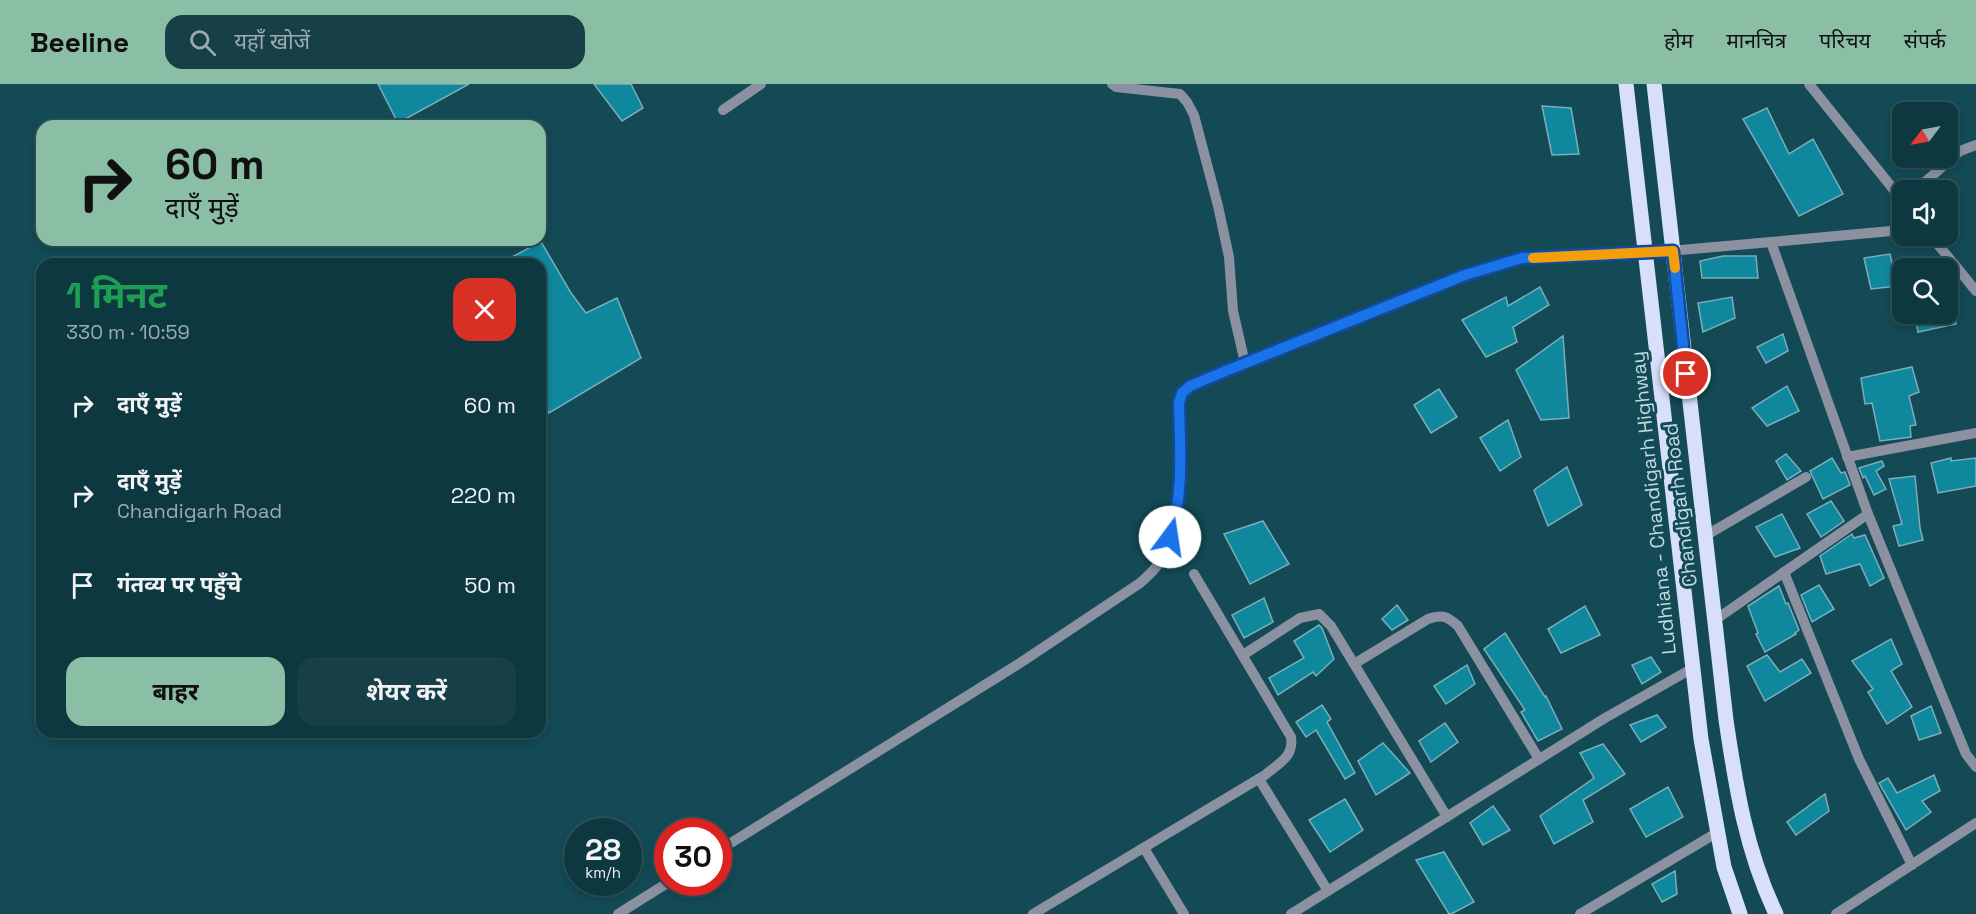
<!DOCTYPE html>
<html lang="hi">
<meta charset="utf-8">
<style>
body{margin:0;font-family:"Space Grotesk","Noto Sans Devanagari",sans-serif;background:#173f47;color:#f1f3f6;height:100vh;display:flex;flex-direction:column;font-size:22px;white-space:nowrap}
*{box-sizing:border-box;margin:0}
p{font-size:20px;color:#9bacb1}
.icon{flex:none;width:33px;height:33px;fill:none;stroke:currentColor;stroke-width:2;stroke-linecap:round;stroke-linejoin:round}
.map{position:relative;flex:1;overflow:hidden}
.sheet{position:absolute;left:36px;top:174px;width:510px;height:480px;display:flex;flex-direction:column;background:#0e3840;border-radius:18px;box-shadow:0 3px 9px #0003,0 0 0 2px #2e5259}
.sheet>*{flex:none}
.top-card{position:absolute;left:36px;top:36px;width:510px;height:126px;border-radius:18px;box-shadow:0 3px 9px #0003,0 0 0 2px #2e5259;background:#8abfa5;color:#111;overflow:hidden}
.needle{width:39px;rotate:238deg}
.tools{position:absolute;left:1892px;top:18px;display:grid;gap:12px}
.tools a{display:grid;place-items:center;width:66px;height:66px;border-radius:12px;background:#0e3840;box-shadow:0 3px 9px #0003,0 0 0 2px #2e5259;font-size:30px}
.speed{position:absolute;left:564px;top:734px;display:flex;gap:12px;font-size:30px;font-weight:700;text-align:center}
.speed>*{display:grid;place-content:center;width:78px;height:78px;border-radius:50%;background:#0e3840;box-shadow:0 3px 9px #0003,0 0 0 2px #2e5259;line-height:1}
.speed small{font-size:15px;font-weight:400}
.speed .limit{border:9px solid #d22;background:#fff;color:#111}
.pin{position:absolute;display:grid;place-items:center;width:51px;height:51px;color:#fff;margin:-26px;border:3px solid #fff;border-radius:50%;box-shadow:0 2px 6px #0007}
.me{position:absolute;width:66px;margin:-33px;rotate:14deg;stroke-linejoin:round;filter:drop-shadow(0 0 4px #0008)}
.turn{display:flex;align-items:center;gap:21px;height:126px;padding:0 30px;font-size:27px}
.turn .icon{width:78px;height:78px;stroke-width:2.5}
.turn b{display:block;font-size:42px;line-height:51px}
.round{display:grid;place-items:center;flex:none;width:63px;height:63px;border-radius:18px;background:#173f47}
.head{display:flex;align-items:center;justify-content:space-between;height:102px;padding:0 30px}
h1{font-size:36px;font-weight:700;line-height:45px;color:#1e9e55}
.primary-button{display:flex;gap:12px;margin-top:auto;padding:12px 30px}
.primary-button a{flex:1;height:69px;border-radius:18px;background:#8abfa5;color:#111;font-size:24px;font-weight:700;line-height:69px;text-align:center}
.primary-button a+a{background:#173f47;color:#f1f3f6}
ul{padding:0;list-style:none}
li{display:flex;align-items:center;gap:18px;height:90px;padding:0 30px}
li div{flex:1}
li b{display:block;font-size:22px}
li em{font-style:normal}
header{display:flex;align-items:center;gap:36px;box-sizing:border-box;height:84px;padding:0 30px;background:#8abfa5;color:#111}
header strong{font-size:28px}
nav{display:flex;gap:33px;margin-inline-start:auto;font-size:21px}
.search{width:420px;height:54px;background:#173f47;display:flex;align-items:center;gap:15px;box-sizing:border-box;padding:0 21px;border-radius:18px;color:#9bacb1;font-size:22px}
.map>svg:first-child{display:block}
.building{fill:#0f879d;stroke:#7aaebb;stroke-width:1.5}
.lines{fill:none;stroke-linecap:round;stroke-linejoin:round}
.minor{stroke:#8c91a2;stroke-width:10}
.major{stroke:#d8dffb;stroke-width:15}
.route-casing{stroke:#114b97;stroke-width:15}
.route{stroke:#1a73e8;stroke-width:10}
.slow{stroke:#f59e0b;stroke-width:10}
.labels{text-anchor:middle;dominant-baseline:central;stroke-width:6;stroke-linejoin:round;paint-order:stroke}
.street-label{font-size:20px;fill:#c0dae0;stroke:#134a55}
</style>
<header>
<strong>Beeline</strong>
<div class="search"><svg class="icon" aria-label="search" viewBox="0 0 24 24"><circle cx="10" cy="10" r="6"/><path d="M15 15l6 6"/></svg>यहाँ खोजें</div>
<nav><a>होम</a><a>मानचित्र</a><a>परिचय</a><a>संपर्क</a></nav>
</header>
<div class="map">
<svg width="1976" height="830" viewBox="0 0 1976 830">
<rect width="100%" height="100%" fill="#134a55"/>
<g class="building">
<polygon points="378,0 469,0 398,39"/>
<polygon points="594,0 631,0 643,24 622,37"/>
<polygon points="1542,22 1571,24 1579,70 1552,71"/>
<polygon points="1767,24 1789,70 1813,55 1843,110 1799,132 1743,35"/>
<polygon points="540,156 571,209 586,229 617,214 641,274 549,329 540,314 540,180 499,180 540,158"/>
<polygon points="1890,170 1897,202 1871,205 1864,174"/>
<polygon points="1723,172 1756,172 1758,194 1702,194 1700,177"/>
<polygon points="1540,203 1549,221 1513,243 1517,258 1486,273 1462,236 1506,213 1508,222"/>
<polygon points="1732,213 1735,234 1703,248 1698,219"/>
<polygon points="1914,230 1954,230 1956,240 1918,248"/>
<polygon points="1783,250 1788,267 1766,279 1757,263"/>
<polygon points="1563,252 1569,334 1541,336 1516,286"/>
<polygon points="1912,283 1919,308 1909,312 1916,341 1910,342 1911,353 1880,357 1872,319 1865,320 1861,294"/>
<polygon points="1787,302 1799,327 1767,342 1752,324"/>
<polygon points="1439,305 1457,333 1431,349 1414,321"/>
<polygon points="1508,336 1521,373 1500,387 1480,354"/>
<polygon points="1786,370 1801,387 1787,396 1776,377"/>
<polygon points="1832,374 1841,389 1845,388 1850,401 1823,415 1810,387"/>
<polygon points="1951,374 1951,377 1976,374 1976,402 1938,409 1931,379"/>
<polygon points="1882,377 1884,382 1876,387 1886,405 1874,411 1865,392 1863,394 1859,384"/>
<polygon points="1567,383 1582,421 1548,442 1534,406"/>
<polygon points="1915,392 1920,444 1923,456 1899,462 1893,442 1902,440 1889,395"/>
<polygon points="1831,417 1844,437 1821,453 1807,430"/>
<polygon points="1782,430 1800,464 1775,473 1756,443"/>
<polygon points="1263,437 1289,480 1250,500 1224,450"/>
<polygon points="1852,450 1854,454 1865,451 1884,494 1870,502 1860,480 1826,490 1820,472"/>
<polygon points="1819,501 1834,525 1812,538 1801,511"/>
<polygon points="1779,502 1786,520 1788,519 1799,546 1795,549 1796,550 1765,568 1756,550 1758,549 1748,522"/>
<polygon points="1264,514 1273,538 1244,554 1232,531"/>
<polygon points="1397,521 1408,536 1392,546 1382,535"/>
<polygon points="1585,522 1600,551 1561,569 1548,545"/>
<polygon points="1319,541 1322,544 1334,575 1316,592 1313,588 1278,611 1269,594 1304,574 1294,557"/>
<polygon points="1505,549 1545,613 1546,612 1562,645 1538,657 1521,628 1525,626 1484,565"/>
<polygon points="1891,555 1902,580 1891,587 1912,623 1887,640 1868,608 1873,605 1852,577"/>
<polygon points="1767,571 1780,588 1802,575 1811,589 1765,617 1747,582"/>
<polygon points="1651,573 1661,588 1642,600 1632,581"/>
<polygon points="1467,581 1475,600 1446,620 1434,602"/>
<polygon points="1322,621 1331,635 1327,638 1355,689 1345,695 1316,646 1306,653 1296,638"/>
<polygon points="1931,622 1941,649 1919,656 1911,632"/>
<polygon points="1657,631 1666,643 1641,658 1630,641"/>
<polygon points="1445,639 1458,658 1431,678 1419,657"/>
<polygon points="1383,659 1410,689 1376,711 1358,677"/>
<polygon points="1603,660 1625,690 1583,716 1593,738 1554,760 1540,732 1594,694 1580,669"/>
<polygon points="1934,691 1940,707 1922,717 1931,728 1906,746 1879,699 1888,694 1897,709"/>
<polygon points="1668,703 1683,733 1646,753 1630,725"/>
<polygon points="1825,710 1829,727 1796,751 1787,738"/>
<polygon points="1345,715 1363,746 1330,768 1309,736"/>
<polygon points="1493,722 1510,746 1483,761 1470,739"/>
<polygon points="1444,768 1474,818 1451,830 1449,830 1416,776"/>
<polygon points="1675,787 1677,810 1662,818 1652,800"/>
</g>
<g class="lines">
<g class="minor">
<polyline points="1112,0 1116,3 1180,10 1187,18 1194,31 1218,122 1229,173 1233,227 1245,279"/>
<polyline points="1809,0 1902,116"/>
<polyline points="723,26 761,0"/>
<polyline points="1916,106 1960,67 1976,61"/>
<polyline points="1931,152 1976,207"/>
<polyline points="1771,158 1902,146"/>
<polyline points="1847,373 1976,349"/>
<polyline points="1705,452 1806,393"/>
<polyline points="1784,488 1859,675 1912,781"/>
<polyline points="1715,536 1868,430"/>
<polyline points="1243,571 1300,534 1319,530 1331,542 1447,733"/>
<path d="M1354,580L1428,535C1442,530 1447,532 1458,542L1539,675"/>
<polyline points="1259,695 1328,807"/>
<polyline points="1144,764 1184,830"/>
<path d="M718,767L1020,579L1140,499C1149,491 1158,483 1164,471C1186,424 1180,369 1179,319L1182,309L1190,302L1465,191L1522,174L1647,169L1771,158L1868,430L1966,670L1976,683"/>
<polyline points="618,830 669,798"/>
<path d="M1033,830L1265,691C1279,679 1294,673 1291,653L1194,490"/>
<polyline points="1291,830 1605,634 1693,584"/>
<polyline points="1580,830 1718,748"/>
<polyline points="1836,830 1976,739"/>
</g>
<g class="major">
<polyline points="1626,0 1701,655 1724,783 1740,830"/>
<path d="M1654,0L1726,636C1736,704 1746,767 1776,830"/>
</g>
</g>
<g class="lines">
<defs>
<path id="route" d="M1170,453C1184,409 1180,364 1179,319L1182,309L1190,302L1228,286L1465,191L1522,174L1673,167L1686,290"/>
</defs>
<use href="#route" class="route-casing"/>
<use href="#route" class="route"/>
<polyline class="slow" points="1533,174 1673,167 1675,184"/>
</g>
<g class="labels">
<g class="street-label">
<text transform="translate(1653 419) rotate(-96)">Ludhiana - Chandigarh Highway</text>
<text transform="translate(1680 421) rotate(-97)">Chandigarh Road</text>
</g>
</g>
</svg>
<div class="tools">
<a><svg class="needle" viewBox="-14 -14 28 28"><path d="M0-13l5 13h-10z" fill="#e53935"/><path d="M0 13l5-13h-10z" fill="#9bacb1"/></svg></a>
<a><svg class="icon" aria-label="sound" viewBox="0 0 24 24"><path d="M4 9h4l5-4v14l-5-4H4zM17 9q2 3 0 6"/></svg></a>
<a><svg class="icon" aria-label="search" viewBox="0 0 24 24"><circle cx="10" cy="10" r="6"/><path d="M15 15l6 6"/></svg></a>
</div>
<div class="speed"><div>28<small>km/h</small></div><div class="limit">30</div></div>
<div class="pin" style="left:1686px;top:290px;background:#d93025"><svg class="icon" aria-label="arrive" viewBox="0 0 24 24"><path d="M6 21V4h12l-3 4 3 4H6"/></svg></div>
<svg class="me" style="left:1170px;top:453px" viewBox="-20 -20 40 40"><circle r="19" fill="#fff"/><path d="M0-13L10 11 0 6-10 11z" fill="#1a73e8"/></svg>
<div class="top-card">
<div class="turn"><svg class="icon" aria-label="right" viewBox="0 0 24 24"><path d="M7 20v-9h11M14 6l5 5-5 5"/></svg><div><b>60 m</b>दाएँ मुड़ें</div></div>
</div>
<section class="sheet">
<div class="head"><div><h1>1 मिनट</h1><p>330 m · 10:59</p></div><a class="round" style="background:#d93025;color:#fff"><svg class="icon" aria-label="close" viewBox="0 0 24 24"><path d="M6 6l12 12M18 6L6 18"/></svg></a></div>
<ul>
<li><svg class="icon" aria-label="right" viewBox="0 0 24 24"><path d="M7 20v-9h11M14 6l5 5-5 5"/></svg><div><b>दाएँ मुड़ें</b></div><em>60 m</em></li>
<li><svg class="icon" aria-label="right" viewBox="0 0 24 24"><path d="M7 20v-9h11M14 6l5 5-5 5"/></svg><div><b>दाएँ मुड़ें</b><p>Chandigarh Road</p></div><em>220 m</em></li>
<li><svg class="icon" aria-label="arrive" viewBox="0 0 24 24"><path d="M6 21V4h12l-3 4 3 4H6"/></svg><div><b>गंतव्य पर पहुँचे</b></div><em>50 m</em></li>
</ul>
<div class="primary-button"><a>बाहर</a><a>शेयर करें</a></div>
</section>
</div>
